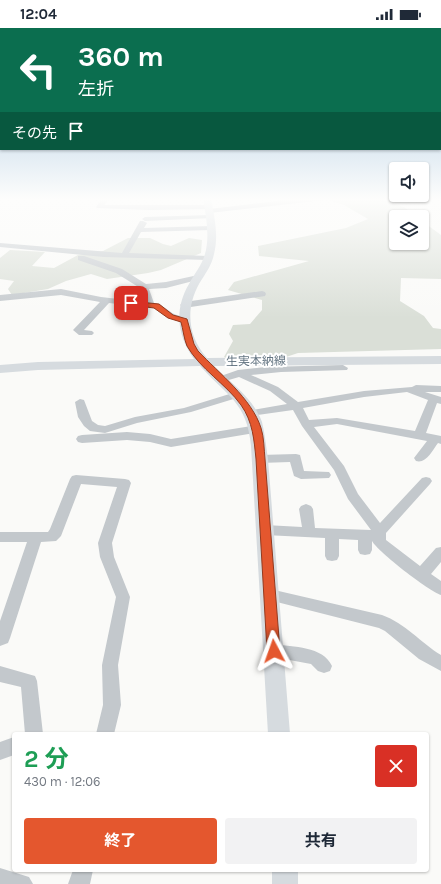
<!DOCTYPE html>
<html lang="ja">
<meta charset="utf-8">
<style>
body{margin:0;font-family:Karla,"Noto Sans JP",sans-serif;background:#f2f2f3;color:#1f2937;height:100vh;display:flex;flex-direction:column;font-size:15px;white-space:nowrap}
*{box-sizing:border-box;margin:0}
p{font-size:13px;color:#747a83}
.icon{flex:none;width:22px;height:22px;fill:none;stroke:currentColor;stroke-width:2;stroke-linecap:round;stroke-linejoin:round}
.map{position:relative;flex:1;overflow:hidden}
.details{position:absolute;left:12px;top:704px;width:417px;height:140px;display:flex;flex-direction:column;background:#fff;border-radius:4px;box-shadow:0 1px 3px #0004}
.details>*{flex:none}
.banner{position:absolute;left:0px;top:0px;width:441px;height:122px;box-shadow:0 1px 3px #0004;background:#0b6e4f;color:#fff;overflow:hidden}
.buttons{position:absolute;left:389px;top:134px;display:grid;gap:8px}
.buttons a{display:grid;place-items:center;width:40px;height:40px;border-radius:4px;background:#fff;box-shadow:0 1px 3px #0004;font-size:20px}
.pin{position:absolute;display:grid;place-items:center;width:34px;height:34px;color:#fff;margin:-17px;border-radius:8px;box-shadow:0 2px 6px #0006}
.me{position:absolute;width:44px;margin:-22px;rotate:356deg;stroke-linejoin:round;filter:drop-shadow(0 0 3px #0008)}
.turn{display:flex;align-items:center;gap:14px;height:84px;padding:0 12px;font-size:18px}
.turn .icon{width:52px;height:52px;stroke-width:2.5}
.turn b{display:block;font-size:28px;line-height:34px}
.then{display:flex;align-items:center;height:38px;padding:0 12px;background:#0003;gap:8px;font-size:15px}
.round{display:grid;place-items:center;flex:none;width:42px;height:42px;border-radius:4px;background:#f2f2f3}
.summary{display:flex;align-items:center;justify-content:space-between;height:68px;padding:0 12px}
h1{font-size:24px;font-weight:700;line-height:30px;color:#1e9e55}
.primary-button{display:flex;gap:8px;margin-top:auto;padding:8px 12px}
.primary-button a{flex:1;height:46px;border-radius:4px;background:#e4572e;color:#fff;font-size:16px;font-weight:700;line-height:46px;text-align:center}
.primary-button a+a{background:#f2f2f3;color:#1f2937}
.status{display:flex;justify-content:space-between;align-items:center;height:28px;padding:0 20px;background:#fff;direction:ltr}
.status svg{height:11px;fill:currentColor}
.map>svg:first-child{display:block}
.green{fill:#dadfd7}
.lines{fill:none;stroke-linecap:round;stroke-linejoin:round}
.minor{fill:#c3c8cc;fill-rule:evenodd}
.major{fill:#d6dbdf;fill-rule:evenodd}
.route{fill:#e4572e;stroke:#94391e}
.labels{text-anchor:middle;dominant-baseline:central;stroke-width:4;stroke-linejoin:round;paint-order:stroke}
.street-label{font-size:12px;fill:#657683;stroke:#fff}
</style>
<div class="status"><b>12:04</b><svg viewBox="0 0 49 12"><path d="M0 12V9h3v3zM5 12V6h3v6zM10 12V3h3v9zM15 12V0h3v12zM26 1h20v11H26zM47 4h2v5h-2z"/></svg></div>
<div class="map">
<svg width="441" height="856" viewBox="0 0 441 856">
<rect width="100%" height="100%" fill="#fafaf8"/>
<g class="green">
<polygon points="321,170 375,170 404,179 417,189 396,189 396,215 422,215 422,193 441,207 441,251 401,250 400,273 424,288 433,300 441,301 441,321 298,325 271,334 237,335 224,329 233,313 229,306 233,297 250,296 262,282 262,272 228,262 234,254 309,233 259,228 258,218 346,200 368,191 344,177"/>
<polygon points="128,210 150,210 163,216 171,218 189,210 202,212 201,225 161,242 148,245 107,251 91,246 66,253 48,261 12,267 8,261 14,253 0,251 0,230 10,222 45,224 32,238 54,240 78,227 103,223"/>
</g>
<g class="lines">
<g class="minor">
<polygon points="103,170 110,170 104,177 208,177 211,179 208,181 149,182 97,180 96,179"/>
<polygon points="303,170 327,170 324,172 209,185 206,183 209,181"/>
<polygon points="210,187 212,188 212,190 145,193 142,191 145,189"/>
<polygon points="140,193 143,193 147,195 144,200 211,198 215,200 211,202 141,204 129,225 208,228 212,230 208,232 104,229 0,219 0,215 122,225"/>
<path d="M78,228H84L122,241L146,256L166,254L198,247H201L202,249L201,251L166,260L149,261L154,275C162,276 167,282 174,286C179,288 185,288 189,292L184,295L168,290L154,280L109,275L84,302L92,303L94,305L92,307H79L73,302L100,274L61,267L0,273V267L61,261L101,269L145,274L140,260L116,245L78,232Z"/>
<polygon points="262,263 265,264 266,266 265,268 184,280 180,277 184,274"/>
<path d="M343,337L348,340L347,342L281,344L251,347L278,359L298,374L364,363L412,359L416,357L441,358V364H425L441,369V376L437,375L426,405L441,408V416L438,415C432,423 426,436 416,433L414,430L427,413L337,396L314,399L344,438L358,466L380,495L422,450L426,449L430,450L432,453L430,456L386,505V512L420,538L436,520L441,519V534L431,546L441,553V567C429,563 378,524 372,513V522L370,526L365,527L360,526L358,522V512L339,511V528L337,532L332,533L327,532L325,528V510L265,507L260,506L258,502L260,498L265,497L302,499L299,481L301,478L306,476L311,478L313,481L315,500L371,502L348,471L334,442L302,398L293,382L250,388L246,387L244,385L246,383L287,376L270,363L239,349L222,354L217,351L218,349L238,342L266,339ZM407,364L428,372L415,403L337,390L309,392L303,380L364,369Z"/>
<polygon points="236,364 240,365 241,367 240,369 191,384 137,395 105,405 90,403 84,398 78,389 75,374 80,371 84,372 92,393 98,397 105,398 135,389 184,380"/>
<polygon points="257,397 261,398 263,401 261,404 171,419 150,414 127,412 82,415 78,414 76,411 78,408 82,407 127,404 150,406 171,411"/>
<polygon points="296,426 300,427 304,443 329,444 331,447 329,450 301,451 294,448 290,434 260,435 256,434 254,431 256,428 260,427"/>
<polygon points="76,447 125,451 129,452 131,455 112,515 114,529 130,569 118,637 121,677 114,706 96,706 103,677 102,637 116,569 100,529 98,515 117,459 81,456 61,508 56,513 41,514 10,610 8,615 0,618 0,593 27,514 0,514 0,504 48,504 50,501 70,451 72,448"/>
<path d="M270,561L382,587C405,595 421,615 441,627V643L419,631L385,603L379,600L265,571L263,567L265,563Z"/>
<path d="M274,616C293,619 323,618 332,638L330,643L324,645L318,643L311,636L268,628L266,623L268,618Z"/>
<polygon points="0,638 35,648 37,653 43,706 25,706 21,659 0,654"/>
<polygon points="14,709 14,727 0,732 0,714"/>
<polygon points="0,840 29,849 33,856 0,856"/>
<polygon points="73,842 93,842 90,856 68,856"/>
</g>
<g class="major">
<path d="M203,170H211C214,188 219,207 214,226C212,237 205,246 199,256C185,281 188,309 207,330L441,328V336L214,338C231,355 254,371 262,394C265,406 266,419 268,431L290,706H268L251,418C247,374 227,368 200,338L38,342L0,345V337L38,334L194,331C177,308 174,281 189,256C194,246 202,237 205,226C210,208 206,188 203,170Z"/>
<rect x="272" y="842" width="26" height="14"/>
</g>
</g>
<linearGradient id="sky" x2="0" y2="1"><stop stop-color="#96bcdc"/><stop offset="0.59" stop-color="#fdfdfc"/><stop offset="1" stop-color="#fdfdfc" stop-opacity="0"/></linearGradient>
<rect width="441" height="290" fill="url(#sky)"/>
<path class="route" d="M129,273L159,276L173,287L187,291L194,316L198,323C219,345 252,371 261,400C264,409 264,421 265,431L280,623L278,627L274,629L269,627L267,623L256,431C254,412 253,394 241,377C226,356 200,341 187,318C184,311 183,301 181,294L168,290L154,280L131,277L129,276Z"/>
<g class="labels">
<g class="street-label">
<text transform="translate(256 333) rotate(-1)">生実本納線</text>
</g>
</g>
</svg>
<div class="buttons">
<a><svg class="icon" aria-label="sound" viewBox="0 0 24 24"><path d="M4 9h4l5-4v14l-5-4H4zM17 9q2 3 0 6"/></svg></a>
<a><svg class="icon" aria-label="layers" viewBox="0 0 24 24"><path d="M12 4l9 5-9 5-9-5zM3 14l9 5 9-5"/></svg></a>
</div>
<div class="pin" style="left:131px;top:275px;background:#d93025"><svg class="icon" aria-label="arrive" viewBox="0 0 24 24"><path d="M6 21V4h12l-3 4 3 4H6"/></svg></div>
<svg class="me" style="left:274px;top:623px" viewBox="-20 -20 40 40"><path d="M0-17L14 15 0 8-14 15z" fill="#e4572e" stroke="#fff" stroke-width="4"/></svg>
<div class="banner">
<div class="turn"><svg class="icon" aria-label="left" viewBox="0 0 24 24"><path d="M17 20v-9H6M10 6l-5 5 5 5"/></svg><div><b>360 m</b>左折</div></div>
<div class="then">その先<svg class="icon" aria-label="arrive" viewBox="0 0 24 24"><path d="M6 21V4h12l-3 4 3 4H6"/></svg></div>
</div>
<section class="details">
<div class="summary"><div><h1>2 分</h1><p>430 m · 12:06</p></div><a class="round" style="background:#d93025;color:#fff"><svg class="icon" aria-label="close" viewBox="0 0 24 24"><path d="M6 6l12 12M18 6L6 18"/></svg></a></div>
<div class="primary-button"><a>終了</a><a>共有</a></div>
</section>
</div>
